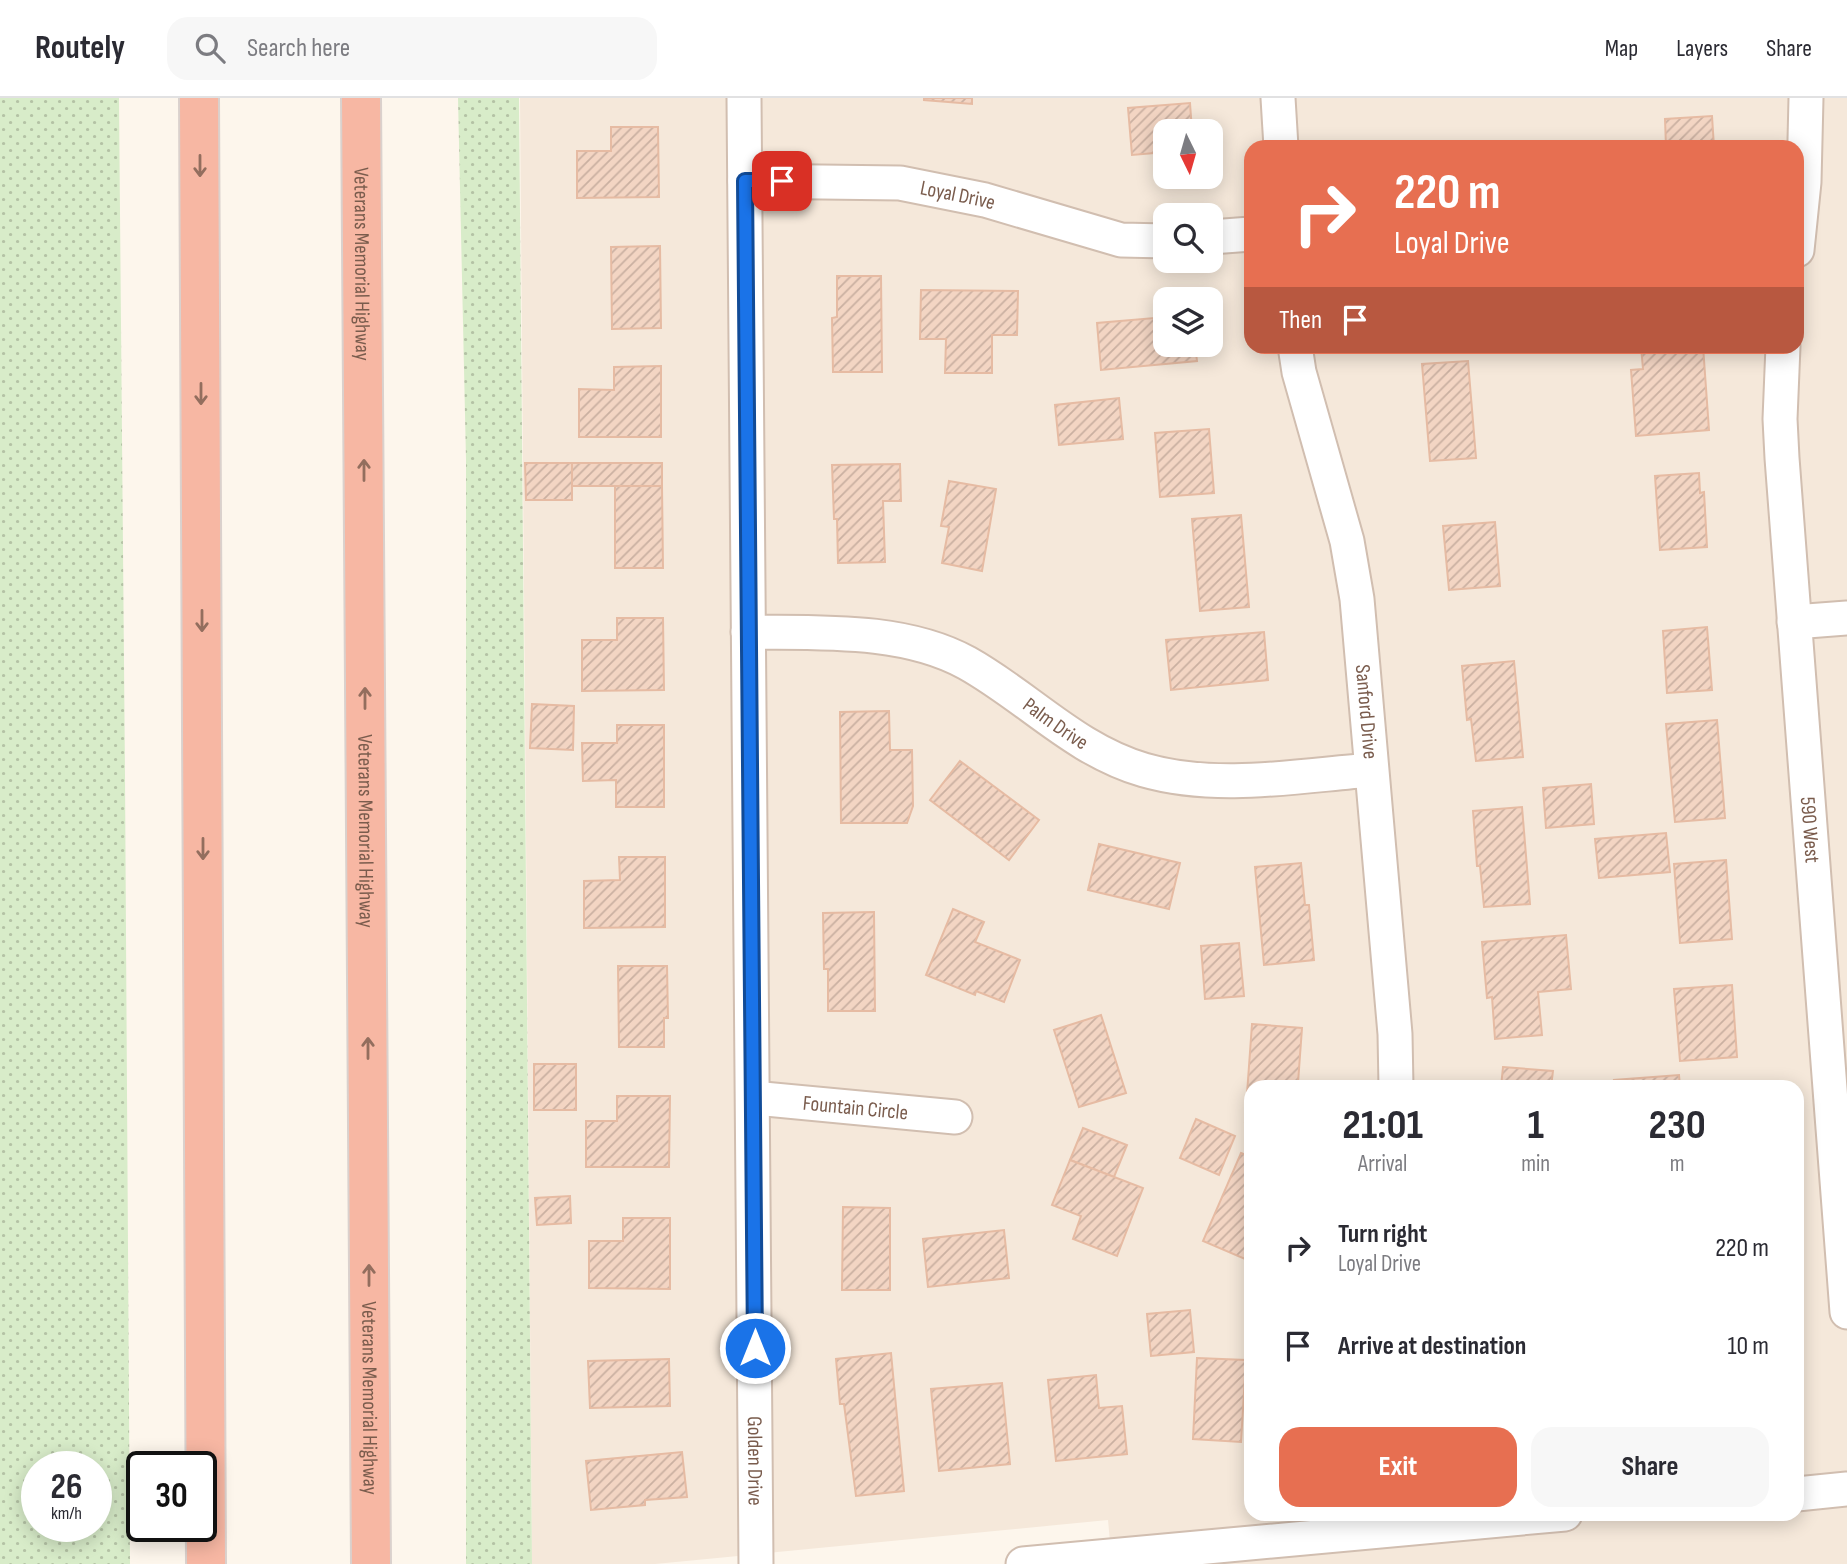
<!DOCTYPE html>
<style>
body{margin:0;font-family:"Sofia Sans Condensed",sans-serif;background:#f7f7f7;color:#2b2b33;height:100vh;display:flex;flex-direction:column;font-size:26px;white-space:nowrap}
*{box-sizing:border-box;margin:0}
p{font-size:23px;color:#7c7c81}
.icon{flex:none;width:38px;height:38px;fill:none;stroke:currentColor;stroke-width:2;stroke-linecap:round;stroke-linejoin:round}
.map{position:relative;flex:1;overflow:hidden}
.drawer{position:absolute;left:1244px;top:982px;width:560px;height:441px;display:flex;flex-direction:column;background:#fff;border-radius:21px;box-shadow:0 4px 18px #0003}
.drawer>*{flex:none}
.top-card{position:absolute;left:1244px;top:42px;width:560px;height:214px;border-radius:21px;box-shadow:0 4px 18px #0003;background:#e76f51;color:#fff;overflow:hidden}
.needle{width:46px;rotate:175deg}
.buttons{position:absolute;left:1153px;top:21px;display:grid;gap:14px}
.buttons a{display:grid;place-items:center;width:70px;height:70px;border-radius:14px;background:#fff;box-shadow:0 4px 18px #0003;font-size:35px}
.speed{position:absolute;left:21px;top:1353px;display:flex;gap:14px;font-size:35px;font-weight:700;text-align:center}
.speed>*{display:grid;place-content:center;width:91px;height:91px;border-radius:50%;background:#fff;box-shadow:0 4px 18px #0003;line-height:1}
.speed small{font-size:18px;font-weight:400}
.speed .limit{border:4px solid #111;border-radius:10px;background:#fff;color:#111}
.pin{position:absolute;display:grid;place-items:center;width:60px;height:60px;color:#fff;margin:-30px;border-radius:14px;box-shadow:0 4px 10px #0006}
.me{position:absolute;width:77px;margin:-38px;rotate:0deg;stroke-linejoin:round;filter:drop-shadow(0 0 5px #0008)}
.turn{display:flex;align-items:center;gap:24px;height:147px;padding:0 35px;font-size:32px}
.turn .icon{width:91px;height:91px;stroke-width:2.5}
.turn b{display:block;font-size:49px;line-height:60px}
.then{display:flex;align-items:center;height:66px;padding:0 35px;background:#0003;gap:14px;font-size:26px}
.eta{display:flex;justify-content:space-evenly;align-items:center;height:119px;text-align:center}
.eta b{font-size:42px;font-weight:700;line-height:49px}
.primary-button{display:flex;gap:14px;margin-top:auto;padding:14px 35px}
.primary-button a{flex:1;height:80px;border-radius:21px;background:#e76f51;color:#fff;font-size:28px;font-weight:700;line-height:80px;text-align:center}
.primary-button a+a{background:#f7f7f7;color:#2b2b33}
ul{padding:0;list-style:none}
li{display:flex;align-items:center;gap:21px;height:98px;padding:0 35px}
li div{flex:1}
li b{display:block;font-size:26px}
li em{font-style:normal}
header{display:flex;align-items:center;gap:42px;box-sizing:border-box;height:98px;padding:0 35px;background:#fff;border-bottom:2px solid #e1e1e2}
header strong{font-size:33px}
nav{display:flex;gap:38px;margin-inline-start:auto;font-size:24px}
.search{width:490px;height:63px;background:#f7f7f7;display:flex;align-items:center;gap:18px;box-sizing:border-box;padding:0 24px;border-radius:21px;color:#7c7c81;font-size:26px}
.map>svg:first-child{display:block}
.residential{fill:#f5e8da;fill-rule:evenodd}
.grass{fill:url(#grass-dots);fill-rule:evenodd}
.building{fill:url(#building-hatch);stroke:#e6bba3;stroke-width:2}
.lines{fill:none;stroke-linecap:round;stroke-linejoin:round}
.street-casing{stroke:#d1beb0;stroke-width:37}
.highway-casing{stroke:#dad1cd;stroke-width:42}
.street{stroke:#fff;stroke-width:33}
.highway{stroke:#f7b7a3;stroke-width:38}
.oneway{stroke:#936e5e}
.route-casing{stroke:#114b97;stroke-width:18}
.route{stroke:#1a73e8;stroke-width:12}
.labels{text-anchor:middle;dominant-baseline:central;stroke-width:7;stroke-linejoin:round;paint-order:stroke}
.street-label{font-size:21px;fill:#7a5c4d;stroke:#fffaf3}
</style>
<header>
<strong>Routely</strong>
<div class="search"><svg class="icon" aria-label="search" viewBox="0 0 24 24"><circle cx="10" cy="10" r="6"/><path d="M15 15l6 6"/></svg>Search here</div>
<nav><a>Map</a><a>Layers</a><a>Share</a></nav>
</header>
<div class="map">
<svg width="1847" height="1466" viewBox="0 0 1847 1466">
<defs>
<pattern id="grass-dots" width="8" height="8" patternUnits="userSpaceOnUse" patternTransform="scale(1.75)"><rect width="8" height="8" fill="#d8ecc9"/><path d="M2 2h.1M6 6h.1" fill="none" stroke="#b4c2a5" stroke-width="1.8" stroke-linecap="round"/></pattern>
<pattern id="building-hatch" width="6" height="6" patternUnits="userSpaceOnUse" patternTransform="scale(1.75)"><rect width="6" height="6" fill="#f3d5c3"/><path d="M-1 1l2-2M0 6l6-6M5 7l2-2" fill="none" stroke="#cab0a1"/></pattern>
</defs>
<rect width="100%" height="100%" fill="#fdf6ec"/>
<path class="residential" d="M520,0H1847V1466H1112L1108,1422L655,1466H532ZM1166,33H1211V79H1166ZM1251,49H1797V248H1251ZM1166,117H1211V163H1166ZM1166,201H1211V247H1166ZM1251,989H1797V1416H1251Z"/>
<g class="grass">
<path d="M0,0H119L125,677L130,1466H0ZM37,1368H96V1428H37Z"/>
<polygon points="458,0 519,0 532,1466 466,1466 466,361"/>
</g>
<g class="building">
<polygon points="924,0 972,0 972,6 924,2"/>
<polygon points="1190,5 1192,33 1166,33 1166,54 1132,57 1128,10"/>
<polygon points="1712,18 1714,49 1666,49 1665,21"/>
<polygon points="611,29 658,29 659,99 577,100 577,53 611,53"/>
<polygon points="660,148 661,230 612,231 611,149"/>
<polygon points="837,178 881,178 882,274 833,274 832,220 837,219"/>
<polygon points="921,192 1018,193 1017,237 992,237 992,275 945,275 946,241 920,241"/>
<polygon points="1166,219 1166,247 1195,247 1197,263 1101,272 1097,225"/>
<polygon points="1641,248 1703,248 1709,332 1636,338 1631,272 1643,271"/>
<polygon points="1468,263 1476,360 1430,363 1422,266"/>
<polygon points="661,268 661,339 579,339 579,291 614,292 614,269"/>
<polygon points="1119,300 1123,341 1059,347 1055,307"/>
<polygon points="1209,331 1214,395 1160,399 1155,335"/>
<polygon points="525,365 572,365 572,402 526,402"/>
<rect x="572" y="365" width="90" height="23"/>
<polygon points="900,366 901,403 883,403 885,464 838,465 837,421 834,421 832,367"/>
<polygon points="1699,375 1700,395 1704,394 1707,449 1660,452 1655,378"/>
<polygon points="949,383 996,391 982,473 942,465 949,429 941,428"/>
<polygon points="615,388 662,388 663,470 615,470"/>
<polygon points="1241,417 1249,509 1200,513 1192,421"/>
<polygon points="1495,424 1500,488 1449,492 1443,428"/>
<polygon points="617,520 663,520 664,592 582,593 582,542 617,542"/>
<polygon points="1707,529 1712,592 1667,595 1663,533"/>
<polygon points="1264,534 1268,582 1171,592 1166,542"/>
<polygon points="1514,563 1523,659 1476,663 1471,621 1467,622 1462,568"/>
<polygon points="532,606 574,608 573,652 530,650"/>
<polygon points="889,613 890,652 912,652 913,708 907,725 841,725 840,614"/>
<polygon points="1717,622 1725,720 1675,724 1666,626"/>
<polygon points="617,627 664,627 664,709 616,709 616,682 583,683 582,645 617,645"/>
<polygon points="960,663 1039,722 1009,762 930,702"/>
<polygon points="1591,686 1594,726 1546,730 1543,690"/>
<polygon points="1522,709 1530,806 1484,809 1480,768 1477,768 1473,713"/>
<polygon points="1666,735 1670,774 1599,780 1595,741"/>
<polygon points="1099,746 1180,765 1169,811 1088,792"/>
<polygon points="619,759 665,759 665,829 584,830 584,783 620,782"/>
<polygon points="1726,762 1732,841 1680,845 1674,766"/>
<polygon points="1301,765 1305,807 1309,807 1314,862 1264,867 1255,769"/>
<polygon points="953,811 984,824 975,844 1020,862 1004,904 976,893 975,897 926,877"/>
<polygon points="874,814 875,913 828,913 828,871 824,871 823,815"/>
<polygon points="1566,837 1571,891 1538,894 1542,937 1495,941 1492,899 1487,900 1482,844"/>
<polygon points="1239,845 1244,898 1205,901 1201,848"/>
<polygon points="618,868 667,868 668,920 664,920 664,949 619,949"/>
<polygon points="1732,887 1737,959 1680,963 1674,891"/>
<polygon points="1101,917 1126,995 1079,1009 1054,932"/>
<polygon points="1252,926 1302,930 1298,985 1294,985 1294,989 1251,989 1251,1024 1245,1024"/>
<rect x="534" y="966" width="42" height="46"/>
<polygon points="1503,969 1553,973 1551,989 1501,989"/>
<polygon points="1679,977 1680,989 1615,989 1614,982"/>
<polygon points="617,998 670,998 669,1069 586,1069 586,1023 617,1023"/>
<polygon points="1196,1021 1235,1038 1219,1077 1180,1060"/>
<polygon points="1083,1030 1127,1047 1114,1079 1070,1062"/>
<polygon points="1241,1055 1251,1059 1251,1147 1245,1161 1203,1143"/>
<polygon points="1070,1062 1143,1090 1117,1158 1073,1141 1081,1118 1052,1107"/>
<polygon points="570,1098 571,1125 537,1127 535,1100"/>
<polygon points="843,1109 890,1110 890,1192 842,1192"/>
<polygon points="623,1120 670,1120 670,1191 589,1190 589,1143 623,1143"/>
<polygon points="1004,1132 1009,1180 928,1189 923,1141"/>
<polygon points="1190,1212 1194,1254 1151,1258 1147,1216"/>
<polygon points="891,1255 904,1393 856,1398 844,1306 840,1306 836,1261"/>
<polygon points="1197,1260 1246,1262 1241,1344 1193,1341"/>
<polygon points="669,1261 670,1308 590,1310 588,1263"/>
<polygon points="1096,1277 1099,1310 1122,1308 1127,1356 1056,1363 1048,1282"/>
<polygon points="1002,1285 1010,1366 939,1373 931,1291"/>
<polygon points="682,1354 687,1399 645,1402 645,1407 591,1412 586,1363"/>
</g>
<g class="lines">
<defs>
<g id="street">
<path id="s1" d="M744,0L756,1466"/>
<polyline points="1278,0 1281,49"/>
<path id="s2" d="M745,83L900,85L985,102L1121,142L1166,143"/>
<polyline points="1211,139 1251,136"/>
<polyline points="1797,152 1804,84 1806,0"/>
<path id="s3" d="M1295,248L1299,274L1347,443L1357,501L1395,936L1396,989"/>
<path id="s4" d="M1783,248L1780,321L1782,360L1847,1214"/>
<polyline points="1794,524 1847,520"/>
<path id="s5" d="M748,534C819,535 904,530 967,565C1028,599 1075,652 1144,672C1217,693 1296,678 1371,672"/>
<path id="s6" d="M754,1000L955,1019"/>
<polyline points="1797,1396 1847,1391"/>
<polyline points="1023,1466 1565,1416"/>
</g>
<g id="highway">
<polyline points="199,0 206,1466"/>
<path id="s7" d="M361,0L371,1466"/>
</g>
</defs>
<use href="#street" class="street-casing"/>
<use href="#highway" class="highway-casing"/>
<use href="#street" class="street"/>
<use href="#highway" class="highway"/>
</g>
<defs><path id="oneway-shaft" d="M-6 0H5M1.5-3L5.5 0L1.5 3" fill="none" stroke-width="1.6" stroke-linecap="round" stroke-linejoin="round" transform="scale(1.75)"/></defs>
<g class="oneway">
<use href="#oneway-shaft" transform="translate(200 68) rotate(90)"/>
<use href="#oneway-shaft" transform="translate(201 296) rotate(90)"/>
<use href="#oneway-shaft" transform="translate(364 372) rotate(-90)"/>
<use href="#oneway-shaft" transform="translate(202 523) rotate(90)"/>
<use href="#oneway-shaft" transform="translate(365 600) rotate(-90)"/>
<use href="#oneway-shaft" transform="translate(203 751) rotate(90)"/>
<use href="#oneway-shaft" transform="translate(368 950) rotate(-90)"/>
<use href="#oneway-shaft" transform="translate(369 1177) rotate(-90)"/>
</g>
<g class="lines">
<defs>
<polyline id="route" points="755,1250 745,83 782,83"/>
</defs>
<use href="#route" class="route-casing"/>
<use href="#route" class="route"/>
</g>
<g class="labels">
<g class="street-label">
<text stroke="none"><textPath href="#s2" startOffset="214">Loyal Drive</textPath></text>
<text stroke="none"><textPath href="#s7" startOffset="166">Veterans Memorial Highway</textPath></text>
<text stroke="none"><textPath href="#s3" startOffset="374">Sanford Drive</textPath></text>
<text stroke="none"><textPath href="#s5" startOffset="331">Palm Drive</textPath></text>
<text stroke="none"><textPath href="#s4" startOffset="485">590 West</textPath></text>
<text stroke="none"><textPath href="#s7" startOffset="733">Veterans Memorial Highway</textPath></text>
<text stroke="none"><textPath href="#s6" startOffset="102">Fountain Circle</textPath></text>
<text stroke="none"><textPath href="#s7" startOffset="1300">Veterans Memorial Highway</textPath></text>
<text stroke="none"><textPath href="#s1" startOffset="1363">Golden Drive</textPath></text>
</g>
</g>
</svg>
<div class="buttons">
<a><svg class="needle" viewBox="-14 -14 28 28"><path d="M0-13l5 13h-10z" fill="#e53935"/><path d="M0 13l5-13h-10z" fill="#7c7c81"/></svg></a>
<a><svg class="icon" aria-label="search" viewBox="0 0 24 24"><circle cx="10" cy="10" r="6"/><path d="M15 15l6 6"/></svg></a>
<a><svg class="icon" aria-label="layers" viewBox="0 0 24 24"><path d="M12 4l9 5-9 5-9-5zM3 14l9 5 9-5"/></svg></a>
</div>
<div class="speed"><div>26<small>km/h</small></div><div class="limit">30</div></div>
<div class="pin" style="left:782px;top:83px;background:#d93025"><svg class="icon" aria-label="arrive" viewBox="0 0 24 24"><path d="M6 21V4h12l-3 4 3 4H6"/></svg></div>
<svg class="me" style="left:755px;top:1250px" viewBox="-20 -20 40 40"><circle r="17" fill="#1a73e8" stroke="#fff" stroke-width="3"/><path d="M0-11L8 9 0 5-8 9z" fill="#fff"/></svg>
<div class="top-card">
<div class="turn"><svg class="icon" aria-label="right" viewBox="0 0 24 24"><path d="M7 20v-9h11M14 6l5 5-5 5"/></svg><div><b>220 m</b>Loyal Drive</div></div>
<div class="then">Then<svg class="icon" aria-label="arrive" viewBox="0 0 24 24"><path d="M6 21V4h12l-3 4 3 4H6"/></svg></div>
</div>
<section class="drawer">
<div class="eta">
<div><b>21:01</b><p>Arrival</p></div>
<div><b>1</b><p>min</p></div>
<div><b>230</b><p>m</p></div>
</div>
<ul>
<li><svg class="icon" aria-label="right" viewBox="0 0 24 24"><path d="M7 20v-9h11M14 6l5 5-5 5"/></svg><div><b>Turn right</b><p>Loyal Drive</p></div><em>220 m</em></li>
<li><svg class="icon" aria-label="arrive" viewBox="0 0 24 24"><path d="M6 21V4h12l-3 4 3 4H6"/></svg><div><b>Arrive at destination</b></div><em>10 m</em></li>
</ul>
<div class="primary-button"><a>Exit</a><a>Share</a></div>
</section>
</div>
